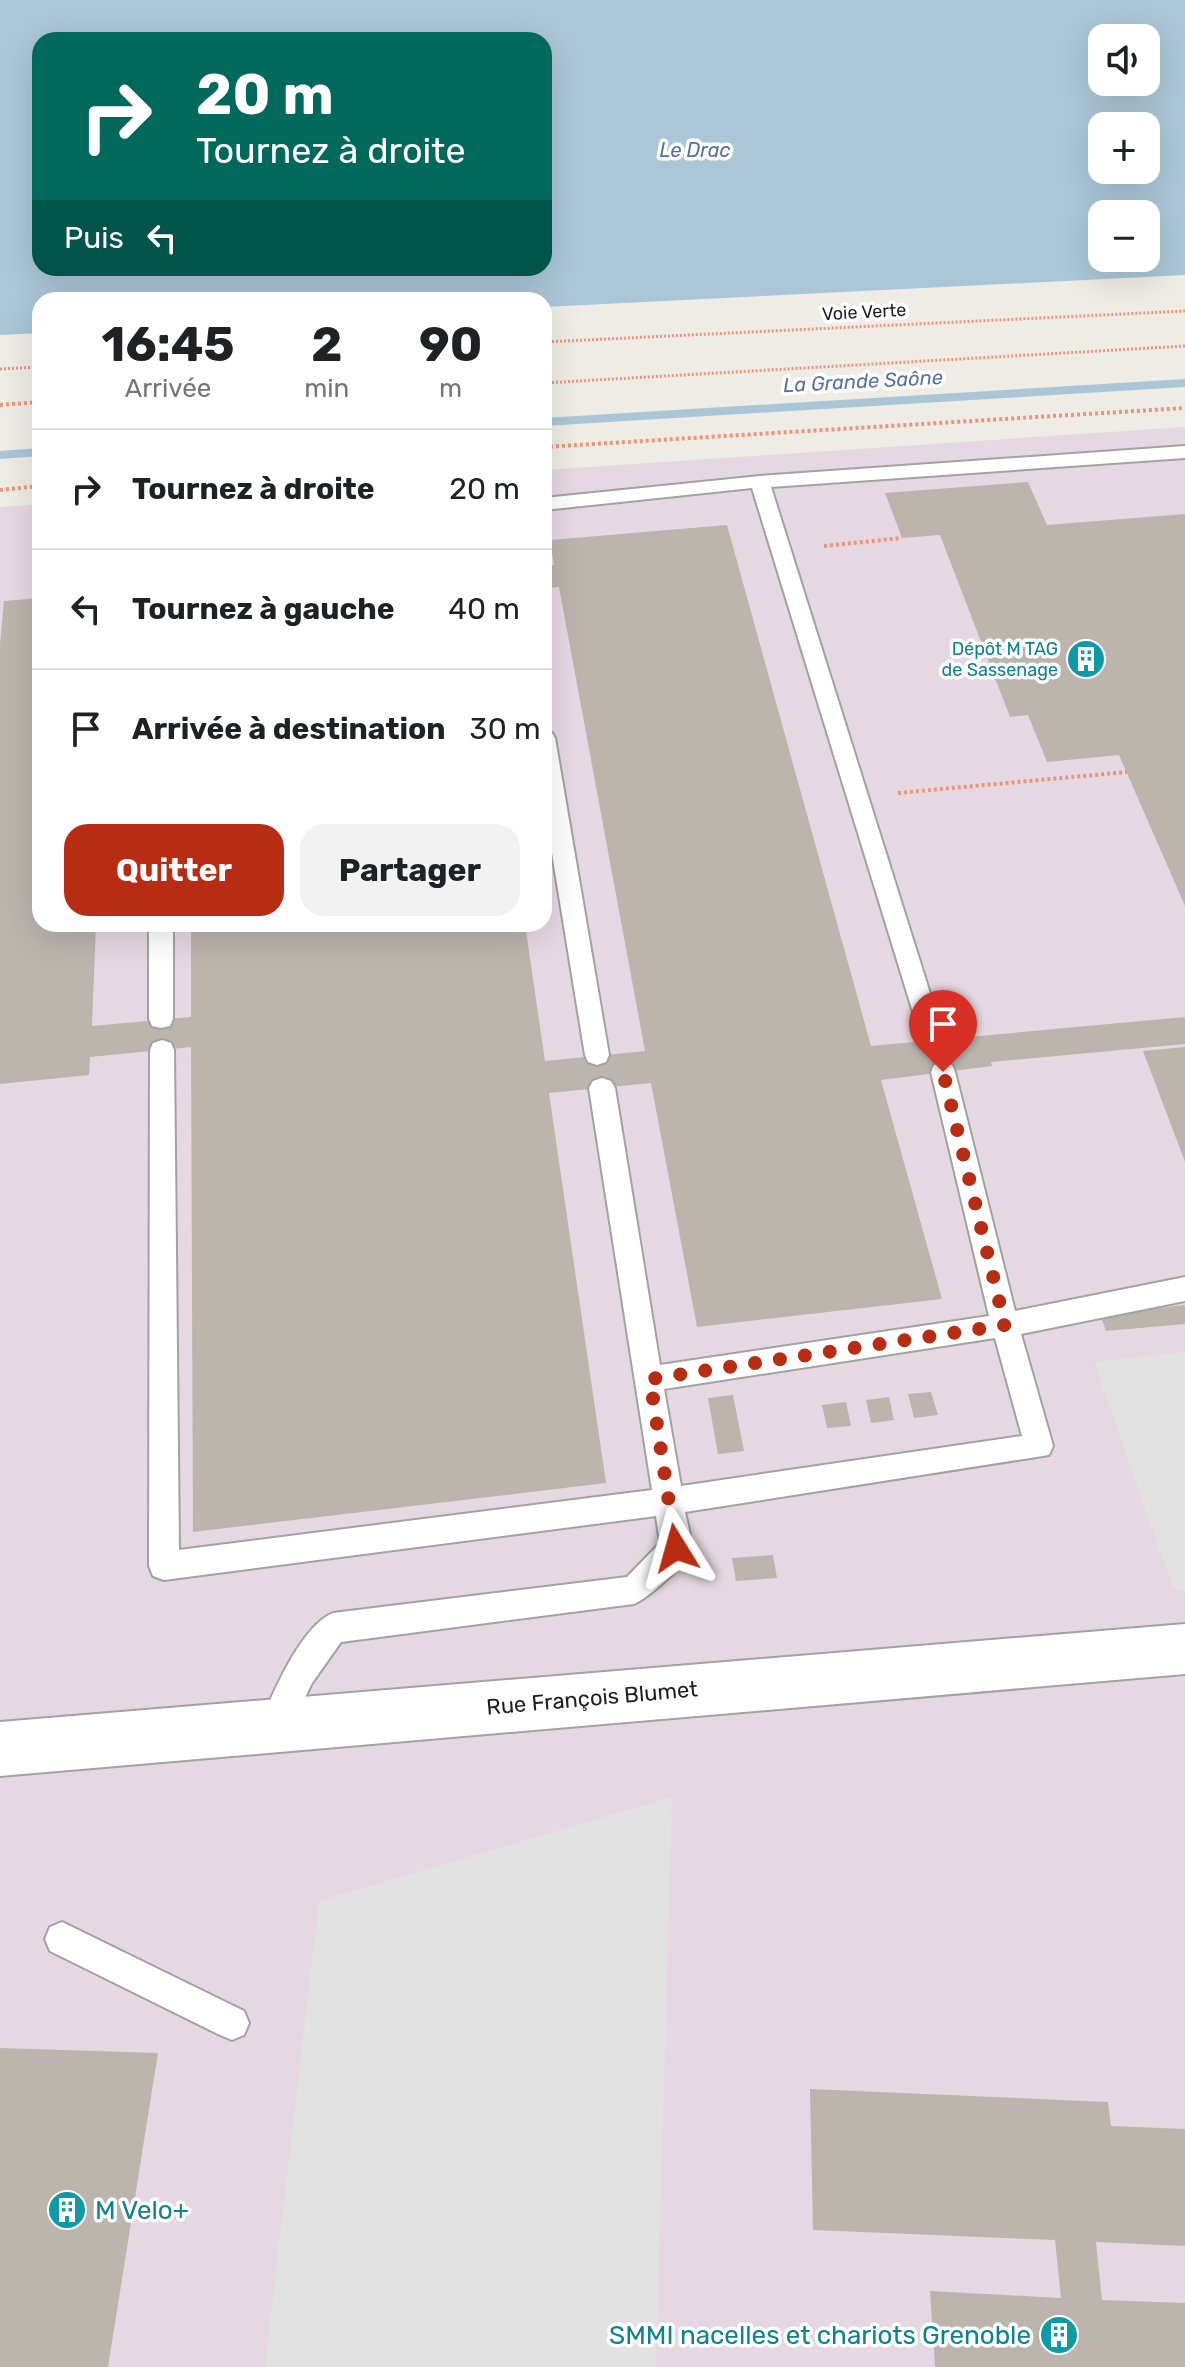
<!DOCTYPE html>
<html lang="fr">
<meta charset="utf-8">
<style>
body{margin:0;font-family:Rubik,sans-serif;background:#f2f2f2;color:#202124;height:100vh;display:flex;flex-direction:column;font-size:30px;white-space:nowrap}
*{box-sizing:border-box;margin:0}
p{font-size:26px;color:#757577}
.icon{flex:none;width:44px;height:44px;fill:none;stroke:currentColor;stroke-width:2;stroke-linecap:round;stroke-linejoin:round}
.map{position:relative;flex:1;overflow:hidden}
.sheet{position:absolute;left:32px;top:292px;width:520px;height:640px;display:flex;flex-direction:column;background:#fff;border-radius:24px;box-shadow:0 8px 32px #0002}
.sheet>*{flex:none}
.top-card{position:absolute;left:32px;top:32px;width:520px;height:244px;border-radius:24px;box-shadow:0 8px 32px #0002;background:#00695c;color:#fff;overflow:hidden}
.buttons{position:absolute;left:1088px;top:24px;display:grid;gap:16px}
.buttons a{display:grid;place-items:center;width:72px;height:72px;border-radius:16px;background:#fff;box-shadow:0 8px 32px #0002;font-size:40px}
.pin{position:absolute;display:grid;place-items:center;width:68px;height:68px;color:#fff;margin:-82px -34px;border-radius:50% 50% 50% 0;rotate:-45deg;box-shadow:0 0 8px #0007}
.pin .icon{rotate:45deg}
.me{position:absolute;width:88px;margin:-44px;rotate:352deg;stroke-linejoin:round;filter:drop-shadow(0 0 6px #0008)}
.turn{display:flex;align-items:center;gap:28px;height:168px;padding:0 32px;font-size:36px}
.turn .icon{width:104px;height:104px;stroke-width:2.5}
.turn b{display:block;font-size:56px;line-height:68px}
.then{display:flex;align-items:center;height:76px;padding:0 32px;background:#0003;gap:16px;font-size:30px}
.eta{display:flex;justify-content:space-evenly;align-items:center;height:136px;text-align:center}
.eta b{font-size:48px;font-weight:700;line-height:56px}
.primary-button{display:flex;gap:16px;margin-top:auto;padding:16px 32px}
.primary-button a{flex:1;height:92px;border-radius:24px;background:#b82c14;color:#fff;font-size:32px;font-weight:700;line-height:92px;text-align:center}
.primary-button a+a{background:#f2f2f2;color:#202124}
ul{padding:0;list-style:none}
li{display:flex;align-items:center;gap:24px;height:120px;padding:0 32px;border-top:2px solid #e0e0e0}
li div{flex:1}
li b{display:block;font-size:30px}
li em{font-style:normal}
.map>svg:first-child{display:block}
.industrial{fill:#e6d8e2}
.parking{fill:#e2e2e2}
.water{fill:#aac6d7;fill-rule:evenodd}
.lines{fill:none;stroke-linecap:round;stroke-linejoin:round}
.stream{fill:#aac6d7;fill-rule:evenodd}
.building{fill:#bbb5ae}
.service-casing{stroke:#a2a2a2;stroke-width:4}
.tertiary-casing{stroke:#a2a2a2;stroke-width:4}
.path-far1{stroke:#ec9578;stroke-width:3;stroke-dasharray:2 2;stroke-linecap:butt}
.path{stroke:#ec9578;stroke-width:4;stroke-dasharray:3 3;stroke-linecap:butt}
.service{fill:#fff;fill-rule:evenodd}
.tertiary{fill:#fff;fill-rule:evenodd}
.route{stroke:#b82c14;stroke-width:14;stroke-dasharray:0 25.2}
.labels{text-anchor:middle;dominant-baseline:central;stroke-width:7;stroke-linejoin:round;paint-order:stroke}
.far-street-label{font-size:18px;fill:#1e1e1e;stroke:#fff}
.far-culture-label{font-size:18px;fill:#0d838f;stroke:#fff;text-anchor:end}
.far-water-label{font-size:20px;font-style:italic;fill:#5470a4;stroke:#fff}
.street-label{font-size:22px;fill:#1e1e1e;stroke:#fff}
.near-culture-label{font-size:26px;fill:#0d838f;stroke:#fff;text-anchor:start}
</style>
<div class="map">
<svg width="1185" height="2367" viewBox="0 0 1185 2367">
<rect width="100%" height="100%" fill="#eeece5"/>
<polygon class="industrial" points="1185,427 1185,2367 0,2367 0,507 40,504 40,924 544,924 544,470"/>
<g class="parking">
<polygon points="1185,1352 1185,1589 1174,1590 1094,1362"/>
<polygon points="672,1797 656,2367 265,2367 319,1901"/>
</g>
<path class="water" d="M0,0H1185V275L544,307V300H40V333L0,335ZM1102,38H1146V82H1102ZM40,40H544V268H40ZM1102,126H1146V170H1102ZM1102,214H1146V258H1102Z"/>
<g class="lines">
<g class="stream">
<polygon points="1185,379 1185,387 544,426 544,418"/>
<polygon points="40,448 40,456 0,459 0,451"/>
</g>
</g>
<g class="building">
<polygon points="1028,482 1047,525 1185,514 1185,906 1119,755 1047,762 1028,715 1010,717 940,535 902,538 885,493"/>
<polygon points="727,525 871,1046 1185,1017 1185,1044 991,1062 992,1066 881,1080 942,1299 697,1327 651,1083 549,1093 606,1483 193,1532 191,1047 90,1057 89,1075 0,1084 0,644 4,601 40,598 40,924 96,924 92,1026 191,1017 191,924 525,924 545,1061 645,1051 559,587 544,588 544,566 554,565 550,540"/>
<polygon points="1185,1047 1185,1162 1143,1051"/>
<polygon points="1185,1305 1185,1324 1106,1331 1100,1314"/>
<polygon points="931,1392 938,1415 914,1418 908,1394"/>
<polygon points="733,1395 744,1451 718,1454 708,1398"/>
<polygon points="889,1397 894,1420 871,1423 866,1400"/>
<polygon points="846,1402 851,1426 827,1428 822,1405"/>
<polygon points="773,1555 777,1578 736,1581 732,1558"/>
<polygon points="0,2048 158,2053 108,2367 0,2367"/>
<polygon points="810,2089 1108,2102 1111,2126 1185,2129 1185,2246 1096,2242 1102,2300 1185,2303 1185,2367 935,2367 930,2291 1061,2298 1055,2240 813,2230"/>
</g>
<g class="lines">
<defs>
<g id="service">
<polygon points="1185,446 1185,458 771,487 944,1038 941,1045 932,1047 923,1045 752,488 544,510 544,498 760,476"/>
<polygon points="544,731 552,733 555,738 609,1055 606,1062 597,1065 588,1062 585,1055 544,804"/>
<polygon points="149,924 173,924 173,1019 170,1026 161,1028 152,1026 149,1019"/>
<path d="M162,1040L171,1043L174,1050L179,1550L652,1490L589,1088L593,1081L602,1078L611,1081L615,1088L660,1365L989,1316L931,1072L934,1065L943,1062L952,1065L955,1072L1015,1311L1185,1277V1301L1021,1334L1053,1446L1049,1455L685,1512C687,1523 693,1540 690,1551C686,1565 647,1599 634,1604L341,1642L312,1683L287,1735L276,1740L265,1735L260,1724C273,1693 301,1626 333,1613L627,1577L660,1543L656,1516L164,1580L153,1576L149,1566L150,1050L153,1043ZM995,1338L1022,1436L681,1486L664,1389Z"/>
<polygon points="62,1922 244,2011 249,2023 244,2035 232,2040 220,2035 50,1951 45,1939 50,1927"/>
</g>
<polygon id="tertiary" points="1185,1624 1185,1674 0,1776 0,1722"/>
</defs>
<use href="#service" class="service-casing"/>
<use href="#tertiary" class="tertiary-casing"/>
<g class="path-far1">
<polyline points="544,342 1185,311"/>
<polyline points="0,369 40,367"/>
<polyline points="544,383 1185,346"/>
</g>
<g class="path">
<polyline points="0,405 40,402"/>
<polyline points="544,447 1185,408"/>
<polyline points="0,490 40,486"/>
<polyline points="824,546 902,538"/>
<polyline points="898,793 1127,772"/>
</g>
<use href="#service" class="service"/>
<use href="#tertiary" class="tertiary"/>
</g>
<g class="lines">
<polyline class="route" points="676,1548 650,1379 1005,1325 943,1072"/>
</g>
<defs>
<symbol id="building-disc" viewBox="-11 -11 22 22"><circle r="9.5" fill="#0f9aa8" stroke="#fff"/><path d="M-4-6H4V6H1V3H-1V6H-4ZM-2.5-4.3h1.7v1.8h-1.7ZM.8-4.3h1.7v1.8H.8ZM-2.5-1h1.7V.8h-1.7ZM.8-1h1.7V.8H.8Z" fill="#fff"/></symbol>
</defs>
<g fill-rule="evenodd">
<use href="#building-disc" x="1064" y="637" width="44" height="44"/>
<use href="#building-disc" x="45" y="2188" width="44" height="44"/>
<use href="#building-disc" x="1037" y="2313" width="44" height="44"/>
</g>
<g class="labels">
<g class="far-street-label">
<text transform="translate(864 312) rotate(-3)">Voie Verte</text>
</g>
<g class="far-culture-label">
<text x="1058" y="649">Dépôt M TAG<tspan x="1058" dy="21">de Sassenage</tspan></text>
</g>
<g class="far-water-label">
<text x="695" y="150">Le Drac</text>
<text transform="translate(863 381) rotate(-3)">La Grande Saône</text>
</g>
<g class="street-label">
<text transform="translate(592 1698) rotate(-5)">Rue François Blumet</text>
</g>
<g class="near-culture-label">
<text x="95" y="2210">M Velo+</text>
<text x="1031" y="2335" text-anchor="end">SMMI nacelles et chariots Grenoble</text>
</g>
</g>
</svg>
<div class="buttons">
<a><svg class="icon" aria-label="sound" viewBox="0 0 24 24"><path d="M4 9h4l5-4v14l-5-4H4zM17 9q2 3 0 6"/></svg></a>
<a>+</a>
<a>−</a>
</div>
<div class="pin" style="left:943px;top:1072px;background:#d93025"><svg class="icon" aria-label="arrive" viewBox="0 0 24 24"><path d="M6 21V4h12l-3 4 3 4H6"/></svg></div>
<svg class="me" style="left:676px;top:1548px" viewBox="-20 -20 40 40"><path d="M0-17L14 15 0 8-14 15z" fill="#b82c14" stroke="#fff" stroke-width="4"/></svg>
<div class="top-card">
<div class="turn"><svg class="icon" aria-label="right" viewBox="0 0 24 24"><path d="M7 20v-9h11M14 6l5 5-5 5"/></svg><div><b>20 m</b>Tournez à droite</div></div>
<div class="then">Puis<svg class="icon" aria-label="left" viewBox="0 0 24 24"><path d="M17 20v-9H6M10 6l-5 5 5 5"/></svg></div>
</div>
<section class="sheet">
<div class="eta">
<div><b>16:45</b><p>Arrivée</p></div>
<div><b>2</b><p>min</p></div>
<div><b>90</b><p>m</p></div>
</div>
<ul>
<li><svg class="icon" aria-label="right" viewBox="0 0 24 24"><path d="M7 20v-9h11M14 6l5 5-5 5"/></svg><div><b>Tournez à droite</b></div><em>20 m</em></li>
<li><svg class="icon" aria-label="left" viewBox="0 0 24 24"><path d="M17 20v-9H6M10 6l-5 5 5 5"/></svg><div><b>Tournez à gauche</b></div><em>40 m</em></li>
<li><svg class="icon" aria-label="arrive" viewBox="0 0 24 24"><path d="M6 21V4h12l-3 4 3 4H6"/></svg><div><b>Arrivée à destination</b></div><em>30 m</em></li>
</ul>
<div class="primary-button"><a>Quitter</a><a>Partager</a></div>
</section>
</div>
